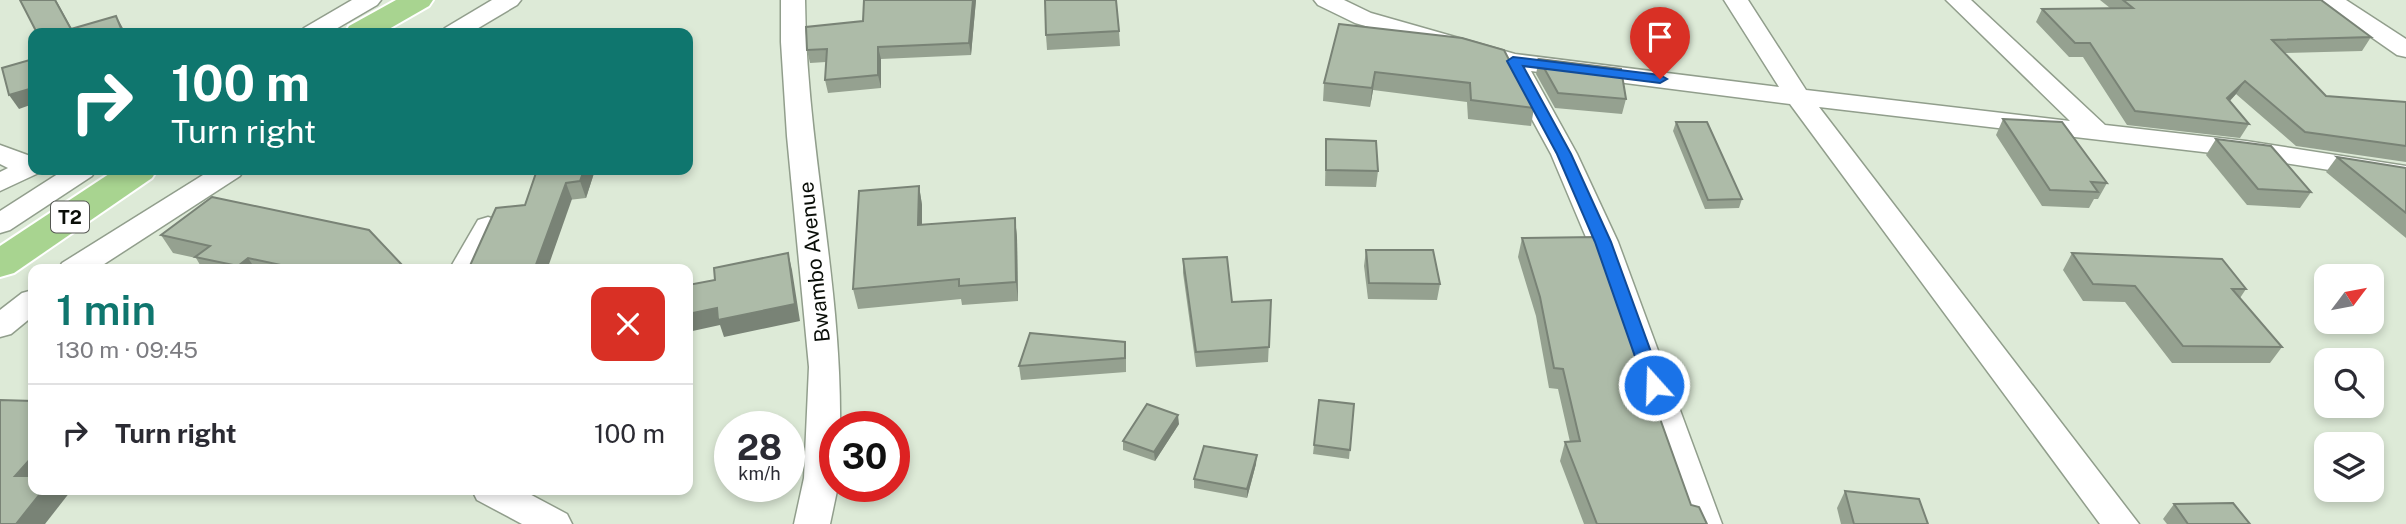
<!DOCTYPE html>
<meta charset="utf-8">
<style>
body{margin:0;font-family:"Public Sans",sans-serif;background:#f2f2f3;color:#2b2b33;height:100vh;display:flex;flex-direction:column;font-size:26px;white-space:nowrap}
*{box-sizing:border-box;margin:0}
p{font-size:23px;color:#7c7c81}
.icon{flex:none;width:38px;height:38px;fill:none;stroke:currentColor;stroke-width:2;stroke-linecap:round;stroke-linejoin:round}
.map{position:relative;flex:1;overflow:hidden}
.drawer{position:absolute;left:28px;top:264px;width:665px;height:231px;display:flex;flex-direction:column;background:#fff;border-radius:14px;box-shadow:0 4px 10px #0003}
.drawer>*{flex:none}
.guide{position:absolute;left:28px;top:28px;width:665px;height:147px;border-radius:14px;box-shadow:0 4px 10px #0003;background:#0f766e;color:#fff;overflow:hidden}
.needle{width:46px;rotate:58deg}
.controls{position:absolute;left:2314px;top:264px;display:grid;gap:14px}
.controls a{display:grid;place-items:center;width:70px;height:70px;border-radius:14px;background:#fff;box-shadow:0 4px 10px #0003;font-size:35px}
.speed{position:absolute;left:714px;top:411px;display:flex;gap:14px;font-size:35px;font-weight:700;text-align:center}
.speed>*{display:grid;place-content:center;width:91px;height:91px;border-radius:50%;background:#fff;box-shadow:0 4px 10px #0003;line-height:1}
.speed small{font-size:18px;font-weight:400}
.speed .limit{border:10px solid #d22;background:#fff;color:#111}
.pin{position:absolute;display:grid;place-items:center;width:60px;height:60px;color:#fff;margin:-72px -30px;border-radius:50% 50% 50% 0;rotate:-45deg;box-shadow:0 0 7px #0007}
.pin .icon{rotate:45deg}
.me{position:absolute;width:77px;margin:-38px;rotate:340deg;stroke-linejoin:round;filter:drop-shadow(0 0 5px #0008)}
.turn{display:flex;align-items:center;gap:24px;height:147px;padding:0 28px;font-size:32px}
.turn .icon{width:91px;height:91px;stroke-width:2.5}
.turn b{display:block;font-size:49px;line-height:60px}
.round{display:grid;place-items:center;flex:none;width:74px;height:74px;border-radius:14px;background:#f2f2f3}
.overview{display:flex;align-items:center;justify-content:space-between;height:119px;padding:0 28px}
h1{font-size:42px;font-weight:600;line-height:52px;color:#0f766e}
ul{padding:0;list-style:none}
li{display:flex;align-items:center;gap:21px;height:98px;padding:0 28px;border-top:2px solid #e1e1e2}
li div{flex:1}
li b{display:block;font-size:26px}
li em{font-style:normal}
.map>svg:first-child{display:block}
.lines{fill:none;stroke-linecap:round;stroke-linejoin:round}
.minor-casing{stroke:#919e8c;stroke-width:3}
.trunk-casing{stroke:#fff;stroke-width:4}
.minor{fill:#fff;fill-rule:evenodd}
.trunk{fill:#a8d490;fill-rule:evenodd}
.wall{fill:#95a190}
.shaded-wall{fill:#798376}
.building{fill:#adbba8;stroke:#798376;stroke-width:2}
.route{fill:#1a73e8;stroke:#114b97;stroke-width:2}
.labels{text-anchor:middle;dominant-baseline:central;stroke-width:7;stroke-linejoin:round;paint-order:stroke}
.shield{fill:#fff;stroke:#545652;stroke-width:2}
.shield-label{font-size:19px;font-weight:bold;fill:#0a0e08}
.street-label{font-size:21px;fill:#0a0e08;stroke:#fff}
</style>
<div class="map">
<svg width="2406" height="524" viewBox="0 0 2406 524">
<rect width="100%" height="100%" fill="#ddead7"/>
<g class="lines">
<defs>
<g id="minor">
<polygon points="352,0 381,0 377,5 329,33 300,33 304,28"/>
<polygon points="492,0 521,0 517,5 470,33 441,33 445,28"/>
<path d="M781,0H805C806,143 842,284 840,427H835V486H838L830,524H794L804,478L809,367L787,136L781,42Z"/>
<polygon points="1314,0 1344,0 1371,13 1515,54 1779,87 1724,0 1748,0 1806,90 2070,121 1946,0 1971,0 2105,125 2246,141 2406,166 2406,182 2246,157 1819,107 2139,524 2100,524 1790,104 1531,71 1577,154 1618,242 1722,524 1686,524 1588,242 1551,154 1503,66 1355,23 1318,5"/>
<polygon points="2318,0 2346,0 2406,39 2406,57 2397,55"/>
<polygon points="0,145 33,157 33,170 45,170 0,191 0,172 8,168 0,164"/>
<polygon points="64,170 96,170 92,176 10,230 0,233 0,211"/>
<polygon points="211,170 244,170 240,176 95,270 58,270 62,263"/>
<polygon points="488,217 498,220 502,226 479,270 449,270 478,220"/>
<polygon points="33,290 33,316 11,334 0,337 0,310 22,293"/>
<polygon points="472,490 522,490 567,514 572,524 522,524 477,500"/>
</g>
<g id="trunk">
<polygon points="396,0 433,0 429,6 382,33 345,33 349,26"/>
<polygon points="115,170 157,170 152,178 14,273 0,277 0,246"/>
</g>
</defs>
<use href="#minor" class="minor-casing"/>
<use href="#trunk" class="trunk-casing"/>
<use href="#minor" class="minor"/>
<use href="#trunk" class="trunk"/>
</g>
<g class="wall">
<polygon points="864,0 976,0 971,55 881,59 881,88 828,93 825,80 826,62 810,63 807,50 863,21"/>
<polygon points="2100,0 2321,0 2371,37 2362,51 2284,53 2326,96 2406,102 2406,162 2296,146 2236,94 2230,101 2249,124 2240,138 2127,125 2083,57 2069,57 2036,22 2042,9 2110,8"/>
<polygon points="1339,24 1534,108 1531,126 1468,119 1467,102 1373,90 1370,107 1323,101 1324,83"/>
<polygon points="1119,31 1120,46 1047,50 1046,35"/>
<polygon points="1539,59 1626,99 1622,114 1555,108 1536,74"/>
<polygon points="2003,119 2107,183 2098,199 2094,199 2089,208 2042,206 1996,135"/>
<polygon points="1676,122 1742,199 1739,208 1705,209 1673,131"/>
<polygon points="1326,139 1378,171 1376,187 1325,186"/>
<polygon points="2216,139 2311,192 2300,208 2247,205 2206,155"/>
<polygon points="2337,157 2406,168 2406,238 2326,172"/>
<polygon points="537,170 595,170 586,198 525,205"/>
<polygon points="919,186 922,205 922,225 1015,218 1017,238 1018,301 962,305 961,299 858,309 853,289"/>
<polygon points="161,235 404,267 406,270 203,270 196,258 173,253"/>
<polygon points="1522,238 1644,388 1691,505 1707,524 1584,524 1560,461 1565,442 1570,442 1558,389 1549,388 1536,316 1518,257"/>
<polygon points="1366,250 1440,284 1437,300 1368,299 1364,266"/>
<polygon points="2072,253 2246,289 2240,298 2282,347 2270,363 2172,363 2125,302 2083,301 2063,270"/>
<polygon points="1183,259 1232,302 1271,300 1268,362 1196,367 1183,273"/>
<polygon points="1126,356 1126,372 1021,380 1019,366"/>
<polygon points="1319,400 1354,404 1349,459 1313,454"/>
<polygon points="1179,424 1155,461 1123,450 1123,441"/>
<polygon points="1256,464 1247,498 1194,488 1194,479"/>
<polygon points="1845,491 1928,524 1841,524 1837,508"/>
<polygon points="2174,504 2250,524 2167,524 2163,519"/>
</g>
<g class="shaded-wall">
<polygon points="55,0 56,0 74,33 73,33"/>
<polygon points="973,0 976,0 971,55 969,43"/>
<polygon points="116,16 124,30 126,33 123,33"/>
<polygon points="878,47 881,59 881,88 878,75"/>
<polygon points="1375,72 1373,90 1370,107 1372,88"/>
<polygon points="2245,81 2236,94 2219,112 2227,98"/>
<polygon points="33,88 33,104 19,109 9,95"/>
<polygon points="584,170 595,170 586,198 580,181"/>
<polygon points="566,183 572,199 547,270 534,270"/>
<polygon points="919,186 922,205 922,245 918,225"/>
<polygon points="1015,218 1017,238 1018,301 1016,282"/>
<polygon points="788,253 792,270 800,321 724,337 720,325 688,332 688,314 717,308"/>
<polygon points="248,258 256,270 240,270 238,266"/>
<polygon points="1178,415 1179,424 1155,461 1154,452"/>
<polygon points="1257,455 1256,464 1247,498 1247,489"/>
<polygon points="33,456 33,489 15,476"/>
<polygon points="43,490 68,490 70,492 45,524 16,524"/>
</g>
<g class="building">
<polygon points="20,0 55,0 71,29 116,16 123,33 37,33"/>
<polygon points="864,0 973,0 969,43 878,47 878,75 825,80 827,49 807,50 806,27 863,21"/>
<polygon points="1045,0 1116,0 1119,31 1046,35"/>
<polygon points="2123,0 2321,0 2371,37 2272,40 2326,96 2406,102 2406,146 2305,132 2245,81 2227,98 2249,124 2135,111 2090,43 2075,43 2042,9 2133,8"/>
<polygon points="1339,24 1462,38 1504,50 1534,108 1471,100 1470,83 1375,72 1372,88 1324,83"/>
<polygon points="33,59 33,88 9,95 2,68"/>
<polygon points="1539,59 1621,69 1626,99 1558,93"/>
<polygon points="2003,119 2062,122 2107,183 2091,182 2098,192 2050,190"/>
<polygon points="1676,122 1707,122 1742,199 1708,200"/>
<polygon points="1326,139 1376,141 1378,171 1326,170"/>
<polygon points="2216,139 2271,146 2311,192 2258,189"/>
<polygon points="2337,157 2406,168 2406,213"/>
<polygon points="537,170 584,170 580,181 566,183 534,270 468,270 496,208 525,205"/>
<polygon points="919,186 918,225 1015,218 1016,282 959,286 959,279 853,289 859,191"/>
<polygon points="212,197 369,230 404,267 399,270 304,270 248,258 238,266 195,257 210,246 161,235"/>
<polygon points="1595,237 1629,333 1644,388 1649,388 1691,505 1699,507 1707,524 1597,524 1565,442 1580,441 1563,369 1554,368 1540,297 1522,238"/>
<polygon points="1366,250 1433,250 1440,284 1369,283"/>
<polygon points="788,253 795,304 718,320 717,308 688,314 688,285 715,280 714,268"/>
<polygon points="2072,253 2222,259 2246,289 2232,289 2282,347 2183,346 2135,286 2093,284"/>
<polygon points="1227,257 1232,302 1271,300 1269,347 1196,352 1183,259"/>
<polygon points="1030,333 1125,342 1125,358 1019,366"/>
<polygon points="0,400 33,401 33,456 15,476 33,476 33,490 43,490 16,524 0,524"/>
<polygon points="1319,400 1354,404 1350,450 1314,445"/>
<polygon points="1147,404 1178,415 1154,452 1123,441"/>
<polygon points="1204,446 1257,455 1247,489 1194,479"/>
<polygon points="1845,491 1919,499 1928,524 1854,524"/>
<polygon points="2233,503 2250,524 2188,524 2174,504"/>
</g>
<polygon class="route" points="1513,57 1660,75 1667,79 1660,83 1523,66 1571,154 1611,242 1663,385 1660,390 1648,390 1645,385 1595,242 1557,154 1507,61"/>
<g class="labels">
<rect class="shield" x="51" y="201.5" width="38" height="31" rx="5"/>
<g class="shield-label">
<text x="70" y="217">T2</text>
</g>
<g class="street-label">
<text transform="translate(814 262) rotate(-96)">Bwambo Avenue</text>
</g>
</g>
</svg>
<div class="controls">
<a><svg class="needle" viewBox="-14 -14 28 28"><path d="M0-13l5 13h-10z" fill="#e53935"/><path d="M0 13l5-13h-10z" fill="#7c7c81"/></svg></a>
<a><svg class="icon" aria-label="search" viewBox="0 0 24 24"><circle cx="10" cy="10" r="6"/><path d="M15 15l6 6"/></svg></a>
<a><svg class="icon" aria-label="layers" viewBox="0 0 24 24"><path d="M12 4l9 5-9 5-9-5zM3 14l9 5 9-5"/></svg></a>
</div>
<div class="speed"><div>28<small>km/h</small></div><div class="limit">30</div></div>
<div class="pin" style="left:1660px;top:79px;background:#d93025"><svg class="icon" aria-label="arrive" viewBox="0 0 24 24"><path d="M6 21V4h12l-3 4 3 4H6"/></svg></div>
<svg class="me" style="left:1654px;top:385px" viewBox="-20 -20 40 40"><circle r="17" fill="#1a73e8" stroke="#fff" stroke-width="3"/><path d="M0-11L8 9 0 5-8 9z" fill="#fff"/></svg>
<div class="guide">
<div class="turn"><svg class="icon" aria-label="right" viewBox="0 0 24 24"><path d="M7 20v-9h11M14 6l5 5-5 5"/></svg><div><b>100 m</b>Turn right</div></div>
</div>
<section class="drawer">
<div class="overview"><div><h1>1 min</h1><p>130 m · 09:45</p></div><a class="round" style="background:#d93025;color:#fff"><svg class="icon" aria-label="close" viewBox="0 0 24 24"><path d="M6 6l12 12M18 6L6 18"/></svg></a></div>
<ul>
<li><svg class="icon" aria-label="right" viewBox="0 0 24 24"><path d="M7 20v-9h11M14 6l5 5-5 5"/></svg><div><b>Turn right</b></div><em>100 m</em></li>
</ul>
</section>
</div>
